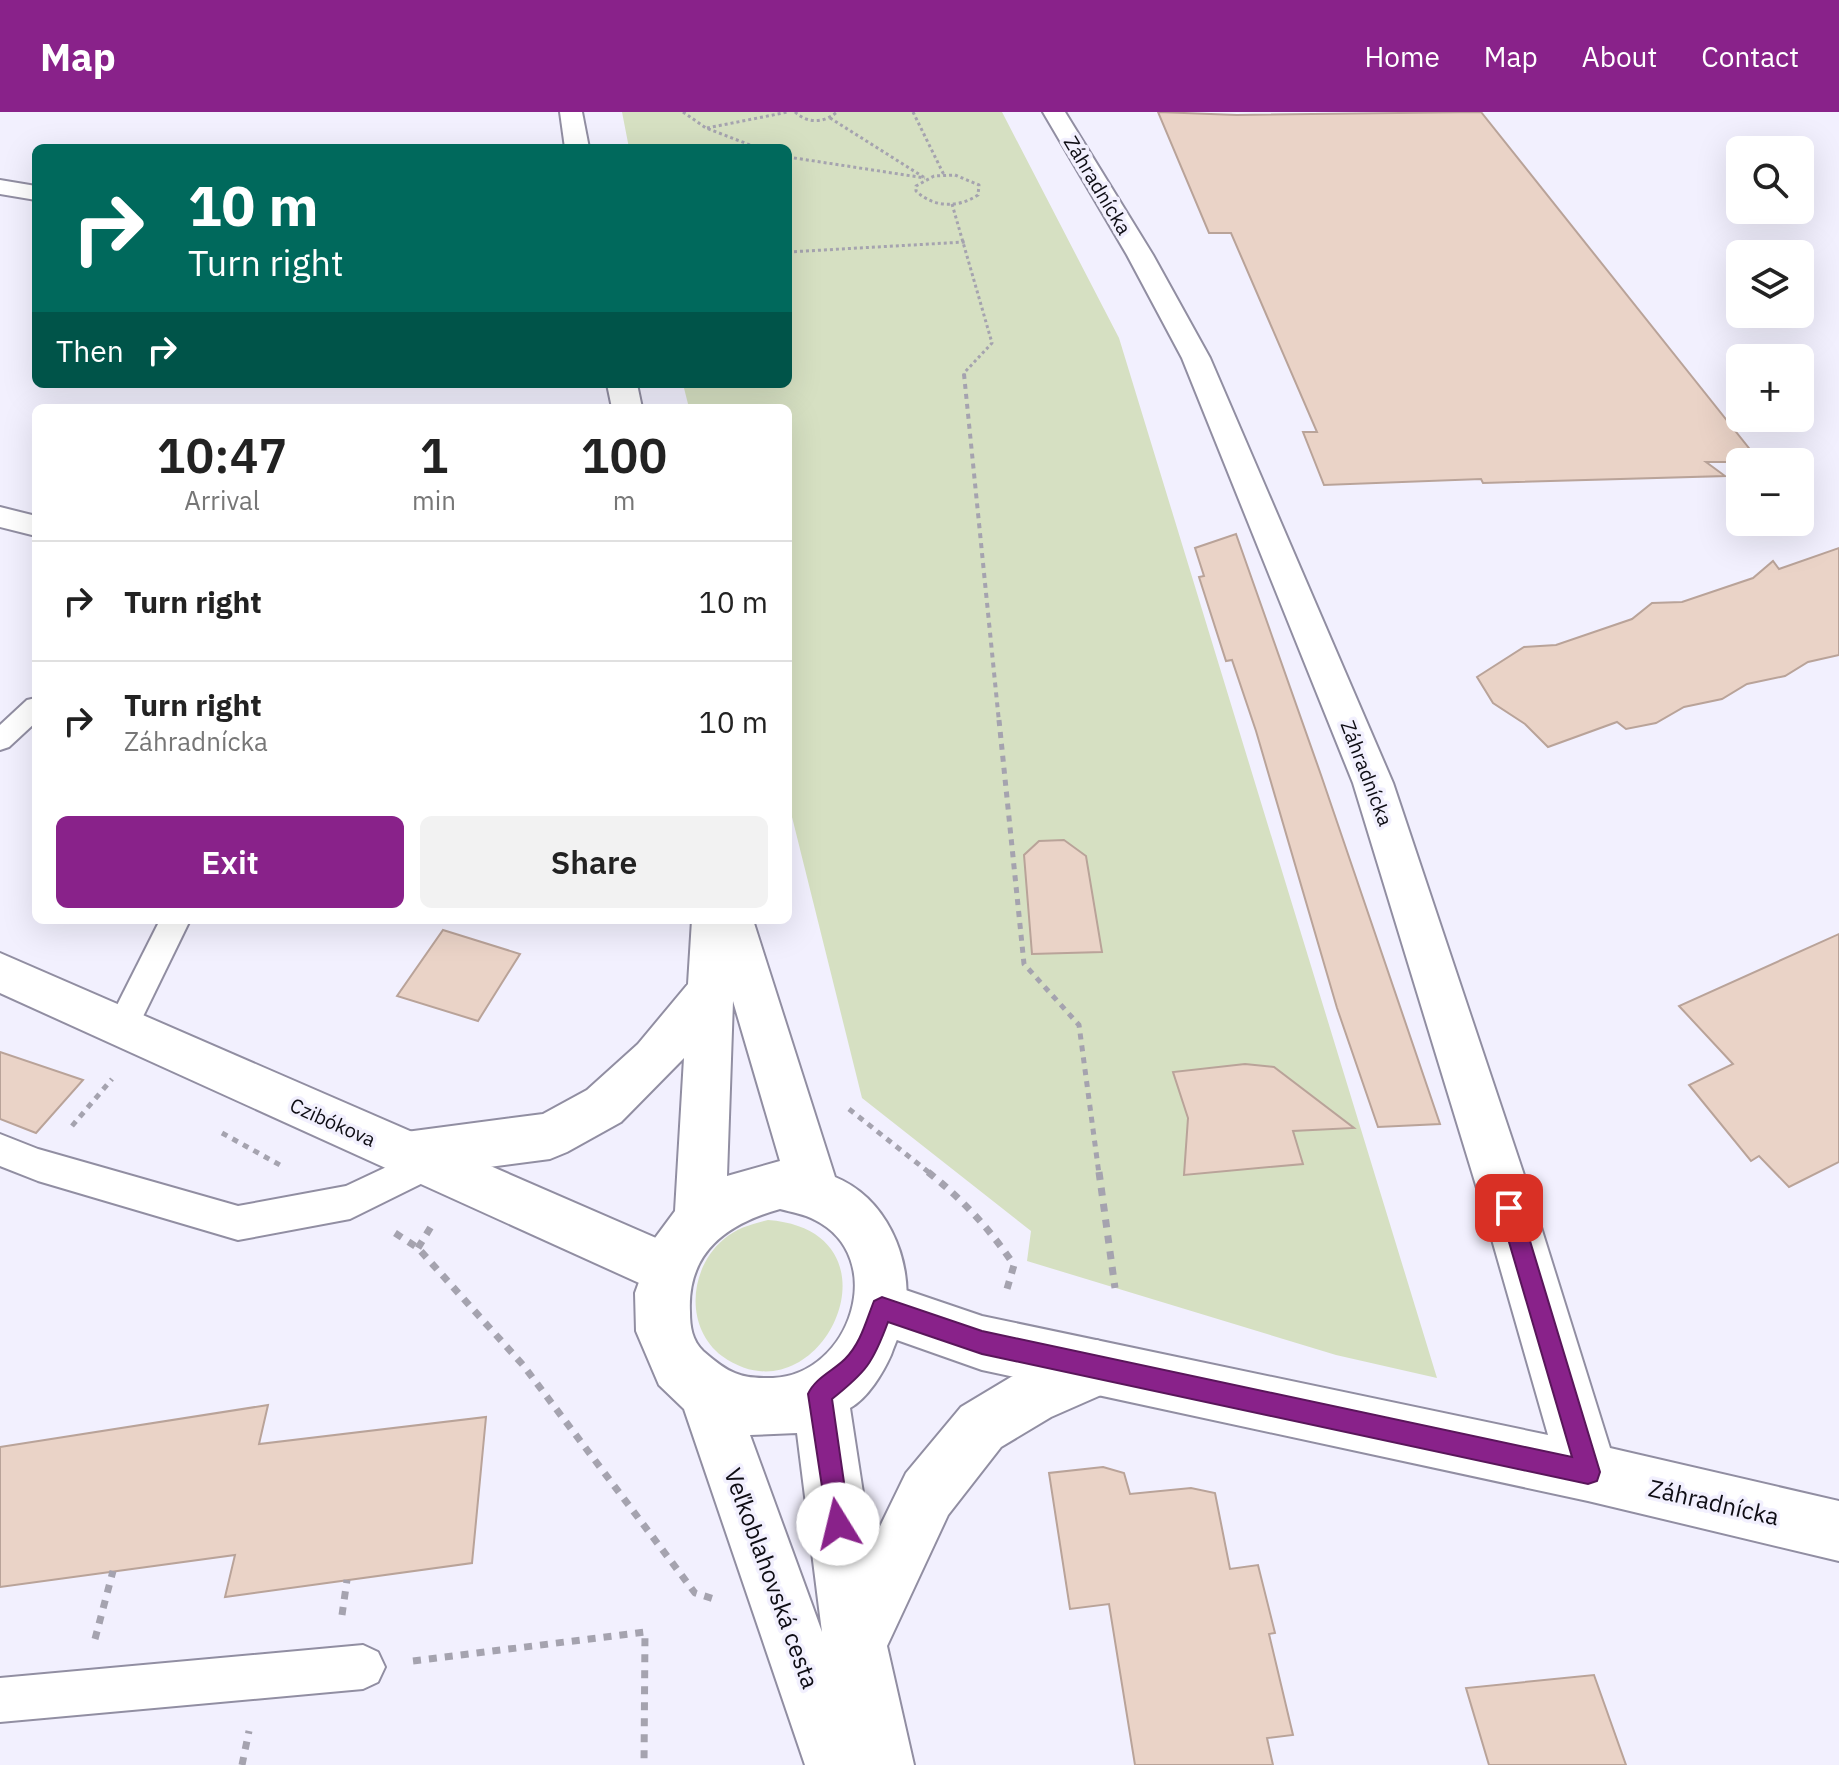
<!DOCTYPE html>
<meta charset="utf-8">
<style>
body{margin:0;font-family:"IBM Plex Sans",sans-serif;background:#f2f2f2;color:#222;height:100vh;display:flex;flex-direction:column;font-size:30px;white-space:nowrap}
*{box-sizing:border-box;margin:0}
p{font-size:26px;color:#767676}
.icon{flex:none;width:44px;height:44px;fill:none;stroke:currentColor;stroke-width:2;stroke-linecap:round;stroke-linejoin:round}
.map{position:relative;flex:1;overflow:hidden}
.panel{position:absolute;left:32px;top:292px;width:760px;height:520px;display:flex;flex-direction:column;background:#fff;border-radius:12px;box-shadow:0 8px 32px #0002}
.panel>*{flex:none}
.top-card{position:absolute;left:32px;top:32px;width:760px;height:244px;border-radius:12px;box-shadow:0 8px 32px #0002;background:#00695c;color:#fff;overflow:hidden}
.fabs{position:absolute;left:1726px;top:24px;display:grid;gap:16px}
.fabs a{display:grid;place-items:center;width:88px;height:88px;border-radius:12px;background:#fff;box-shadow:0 8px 32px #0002;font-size:40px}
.pin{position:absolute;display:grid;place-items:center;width:68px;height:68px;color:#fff;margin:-34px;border-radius:16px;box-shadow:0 4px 12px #0006}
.me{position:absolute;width:88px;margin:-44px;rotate:351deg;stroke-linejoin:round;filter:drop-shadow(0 0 6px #0008)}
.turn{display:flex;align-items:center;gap:28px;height:168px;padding:0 24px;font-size:36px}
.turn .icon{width:104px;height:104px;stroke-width:2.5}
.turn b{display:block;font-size:56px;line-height:68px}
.then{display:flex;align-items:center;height:76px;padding:0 24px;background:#0003;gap:16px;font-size:30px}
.eta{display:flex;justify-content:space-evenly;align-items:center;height:136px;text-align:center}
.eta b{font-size:48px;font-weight:600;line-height:56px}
.cta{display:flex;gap:16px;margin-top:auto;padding:16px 24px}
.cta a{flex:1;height:92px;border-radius:12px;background:#89228a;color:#fff;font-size:32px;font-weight:600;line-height:92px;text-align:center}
.cta a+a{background:#f2f2f2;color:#222}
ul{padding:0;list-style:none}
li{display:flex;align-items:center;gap:24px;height:120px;padding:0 24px;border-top:2px solid #e0e0e0}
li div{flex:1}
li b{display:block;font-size:30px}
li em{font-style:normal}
header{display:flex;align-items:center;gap:48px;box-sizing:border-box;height:112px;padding:0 40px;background:#89228a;color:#fff}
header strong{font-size:38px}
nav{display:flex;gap:44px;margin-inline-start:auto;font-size:28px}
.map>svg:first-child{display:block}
.green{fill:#d6e0c2}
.building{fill:#ead3c7;stroke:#b9a399;stroke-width:2}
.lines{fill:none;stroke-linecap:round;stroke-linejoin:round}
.service-casing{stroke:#918ea2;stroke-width:4}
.minor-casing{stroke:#918ea2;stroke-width:4}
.secondary-casing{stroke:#918ea2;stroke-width:4}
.path-far3{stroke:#a5a3af;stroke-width:3;stroke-dasharray:3 3;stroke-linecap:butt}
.path-far2{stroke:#a5a3af;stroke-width:4;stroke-dasharray:5 5;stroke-linecap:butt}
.path-far1{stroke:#a5a3af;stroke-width:5;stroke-dasharray:6 6;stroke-linecap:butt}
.path{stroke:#a5a3af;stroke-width:7;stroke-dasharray:8 8;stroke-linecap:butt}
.service{fill:#fff;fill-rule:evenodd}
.minor{fill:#fff;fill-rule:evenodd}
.secondary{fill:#fff;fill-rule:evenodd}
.route{fill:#89228a;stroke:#59165a;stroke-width:2}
.labels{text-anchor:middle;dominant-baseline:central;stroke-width:7;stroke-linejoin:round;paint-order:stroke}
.street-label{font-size:20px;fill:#0e0d14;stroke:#f2f0fe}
.near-street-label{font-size:24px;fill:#0e0d14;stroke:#f2f0fe}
</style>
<header>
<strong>Map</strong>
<nav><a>Home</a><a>Map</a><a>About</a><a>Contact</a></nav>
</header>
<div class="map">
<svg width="1839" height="1653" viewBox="0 0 1839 1653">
<rect width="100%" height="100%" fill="#f2f0fe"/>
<g class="green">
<polygon points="622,0 1002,0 1119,226 1437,1266 1336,1243 1027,1149 1031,1119 862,986 788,689 788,296 689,296 683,272 788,272 788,36 629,36"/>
<path d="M768,1108C912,1119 820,1315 722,1244C684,1215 689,1156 724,1127C737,1116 752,1112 768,1108Z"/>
</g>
<g class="building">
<polygon points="1158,0 1237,3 1481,0 1760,350 1706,350 1725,364 1483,371 1481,367 1324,373 1303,320 1317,320 1231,121 1209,121"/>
<polygon points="1236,422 1321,663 1440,1012 1378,1015 1337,896 1256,619 1232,548 1226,549 1199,465 1204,464 1195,436"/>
<polygon points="1839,436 1839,543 1808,550 1785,564 1747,572 1722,587 1684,595 1656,611 1626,617 1617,610 1548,635 1525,612 1493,591 1477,565 1524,535 1556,533 1632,507 1652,491 1682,490 1753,466 1773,449 1779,457"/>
<polygon points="1064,728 1086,744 1102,840 1032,842 1024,743 1039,729"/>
<polygon points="443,818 520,842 478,909 397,884"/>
<polygon points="1839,822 1839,1050 1789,1075 1759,1044 1751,1049 1689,973 1733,952 1679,894"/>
<polygon points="0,940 83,968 36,1021 0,1007"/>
<polygon points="1245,952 1274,955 1354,1016 1293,1019 1303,1052 1184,1063 1188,1006 1173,960"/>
<polygon points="268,1293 259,1332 486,1305 472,1451 225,1485 235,1443 0,1475 0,1335"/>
<polygon points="1103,1355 1124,1361 1130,1382 1191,1376 1215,1381 1230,1457 1258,1453 1275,1521 1269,1522 1293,1623 1267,1626 1273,1653 1135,1653 1109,1492 1070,1497 1049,1361"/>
<polygon points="1594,1563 1626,1653 1489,1653 1466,1576"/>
</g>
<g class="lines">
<defs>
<g id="service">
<polygon points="36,586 36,610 9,635 0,638 0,613 27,588"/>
<polygon points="160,808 190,808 133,925 122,929 111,925 106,915"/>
<polygon points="0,1022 38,1037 238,1094 346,1074 429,1035 441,1040 446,1051 441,1062 350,1107 238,1128 38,1069 0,1054"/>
<polygon points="363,1533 378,1540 385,1555 378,1570 363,1577 0,1610 0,1566"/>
</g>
<g id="minor">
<polygon points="1043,0 1065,0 1153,143 1210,246 1393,671 1535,1096 1610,1336 1839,1389 1839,1449 1588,1389 982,1258 863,1216 855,1197 863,1178 882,1170 982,1204 1548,1323 1483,1096 1353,671 1182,246 1127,143"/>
<polygon points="0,68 36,74 36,88 0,82"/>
<polygon points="0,395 36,404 36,424 0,415"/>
<polygon points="0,841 686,1139 693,1157 686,1175 667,1183 648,1175 0,881"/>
</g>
<g id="secondary">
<polygon points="560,0 582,0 589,36 565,36"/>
<polygon points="607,272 637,272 642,296 612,296"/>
<path d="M692,808H753L835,1065C886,1086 911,1144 906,1196C905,1211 896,1229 891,1243C883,1261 868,1286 850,1296L871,1433L906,1361L961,1295L1011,1265L1097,1228L1117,1236L1125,1256L1117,1276L1051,1305L1001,1335L948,1403L887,1534L914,1653H805L684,1297L659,1273L636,1219L635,1181L655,1126L675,1099L684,946L621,1010L567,1040L550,1047L406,1066L388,1059L381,1043L388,1027L406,1020L543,1002L587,978L638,932L688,872ZM733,889L780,1049L727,1064ZM780,1097C791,1100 805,1102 815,1108C889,1145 851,1263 773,1266C740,1267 728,1261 703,1239C692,1228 690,1215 690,1200C687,1140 727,1112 780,1097ZM797,1321L822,1520L750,1323Z"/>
</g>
</defs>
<use href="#service" class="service-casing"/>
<use href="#minor" class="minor-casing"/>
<use href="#secondary" class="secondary-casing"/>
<g class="path-far3">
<polyline points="683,0 706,16 758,36"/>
<path d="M795,0C808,12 824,11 837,0"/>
<polyline points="913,0 944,63"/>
<polyline points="830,6 925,66"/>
<polyline points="707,16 788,0"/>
<polyline points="788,45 925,66"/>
<path d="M955,63L979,73L978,83C958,96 934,96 916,79V74L934,64Z"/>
<polyline points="952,92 992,231 964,261 964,264"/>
<polyline points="788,140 965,130"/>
</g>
<polyline class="path-far2" points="964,262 999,610"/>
<g class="path-far1">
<polyline points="999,608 1024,852 1079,913 1099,1062"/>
<polyline points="849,997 931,1062"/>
<polyline points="72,1014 112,967"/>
<polyline points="222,1021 280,1053"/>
</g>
<g class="path">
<path d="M928,1060C962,1087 990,1117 1014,1153L1007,1177"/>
<polyline points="1099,1060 1115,1176"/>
<polyline points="395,1121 418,1136 523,1253 695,1481 714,1487"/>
<polyline points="418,1136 432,1113"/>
<polyline points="342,1503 347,1468"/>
<polyline points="95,1527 113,1459"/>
<polyline points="413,1549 645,1520 644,1653"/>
<polyline points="242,1653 249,1619"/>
</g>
<use href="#service" class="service"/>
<use href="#minor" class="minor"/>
<use href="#secondary" class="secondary"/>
</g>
<path class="route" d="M1509,1085L1517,1088L1520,1096L1600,1360L1597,1369L1588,1372L982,1242L888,1210C873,1251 866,1260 832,1287L850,1412L846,1421L838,1424L829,1421L808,1282C815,1266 833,1259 845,1247C861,1231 866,1209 874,1189L882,1185L982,1219L1572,1345L1499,1096L1502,1088Z"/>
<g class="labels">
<g class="street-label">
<text transform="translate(1098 73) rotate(59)">Záhradnícka</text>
<text transform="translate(1367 661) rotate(69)">Záhradnícka</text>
<text transform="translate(333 1010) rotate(24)">Czibókova</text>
</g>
<g class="near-street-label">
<text transform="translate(1714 1390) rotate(13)">Záhradnícka</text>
<text transform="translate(772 1466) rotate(70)">Veľkoblahovská cesta</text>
</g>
</g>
</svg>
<div class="fabs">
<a><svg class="icon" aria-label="search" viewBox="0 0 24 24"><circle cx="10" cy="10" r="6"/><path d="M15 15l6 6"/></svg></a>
<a><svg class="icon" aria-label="layers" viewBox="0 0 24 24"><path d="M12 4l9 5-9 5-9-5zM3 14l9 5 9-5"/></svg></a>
<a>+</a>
<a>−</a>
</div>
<div class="pin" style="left:1509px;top:1096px;background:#d93025"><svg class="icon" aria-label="arrive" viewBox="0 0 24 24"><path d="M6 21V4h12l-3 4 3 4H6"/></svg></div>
<svg class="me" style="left:838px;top:1412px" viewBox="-20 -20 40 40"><circle r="19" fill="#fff"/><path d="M0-13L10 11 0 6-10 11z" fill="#89228a"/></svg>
<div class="top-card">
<div class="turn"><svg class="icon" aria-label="right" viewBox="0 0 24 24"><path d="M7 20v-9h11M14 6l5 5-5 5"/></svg><div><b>10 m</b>Turn right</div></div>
<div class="then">Then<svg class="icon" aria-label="right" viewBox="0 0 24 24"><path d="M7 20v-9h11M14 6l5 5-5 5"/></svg></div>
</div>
<section class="panel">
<div class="eta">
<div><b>10:47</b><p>Arrival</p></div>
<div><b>1</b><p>min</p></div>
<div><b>100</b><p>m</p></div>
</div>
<ul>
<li><svg class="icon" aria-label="right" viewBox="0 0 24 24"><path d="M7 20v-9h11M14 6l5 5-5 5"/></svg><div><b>Turn right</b></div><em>10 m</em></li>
<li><svg class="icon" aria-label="right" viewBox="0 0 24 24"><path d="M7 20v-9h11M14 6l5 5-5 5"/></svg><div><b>Turn right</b><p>Záhradnícka</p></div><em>10 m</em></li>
</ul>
<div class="cta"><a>Exit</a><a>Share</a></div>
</section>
</div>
